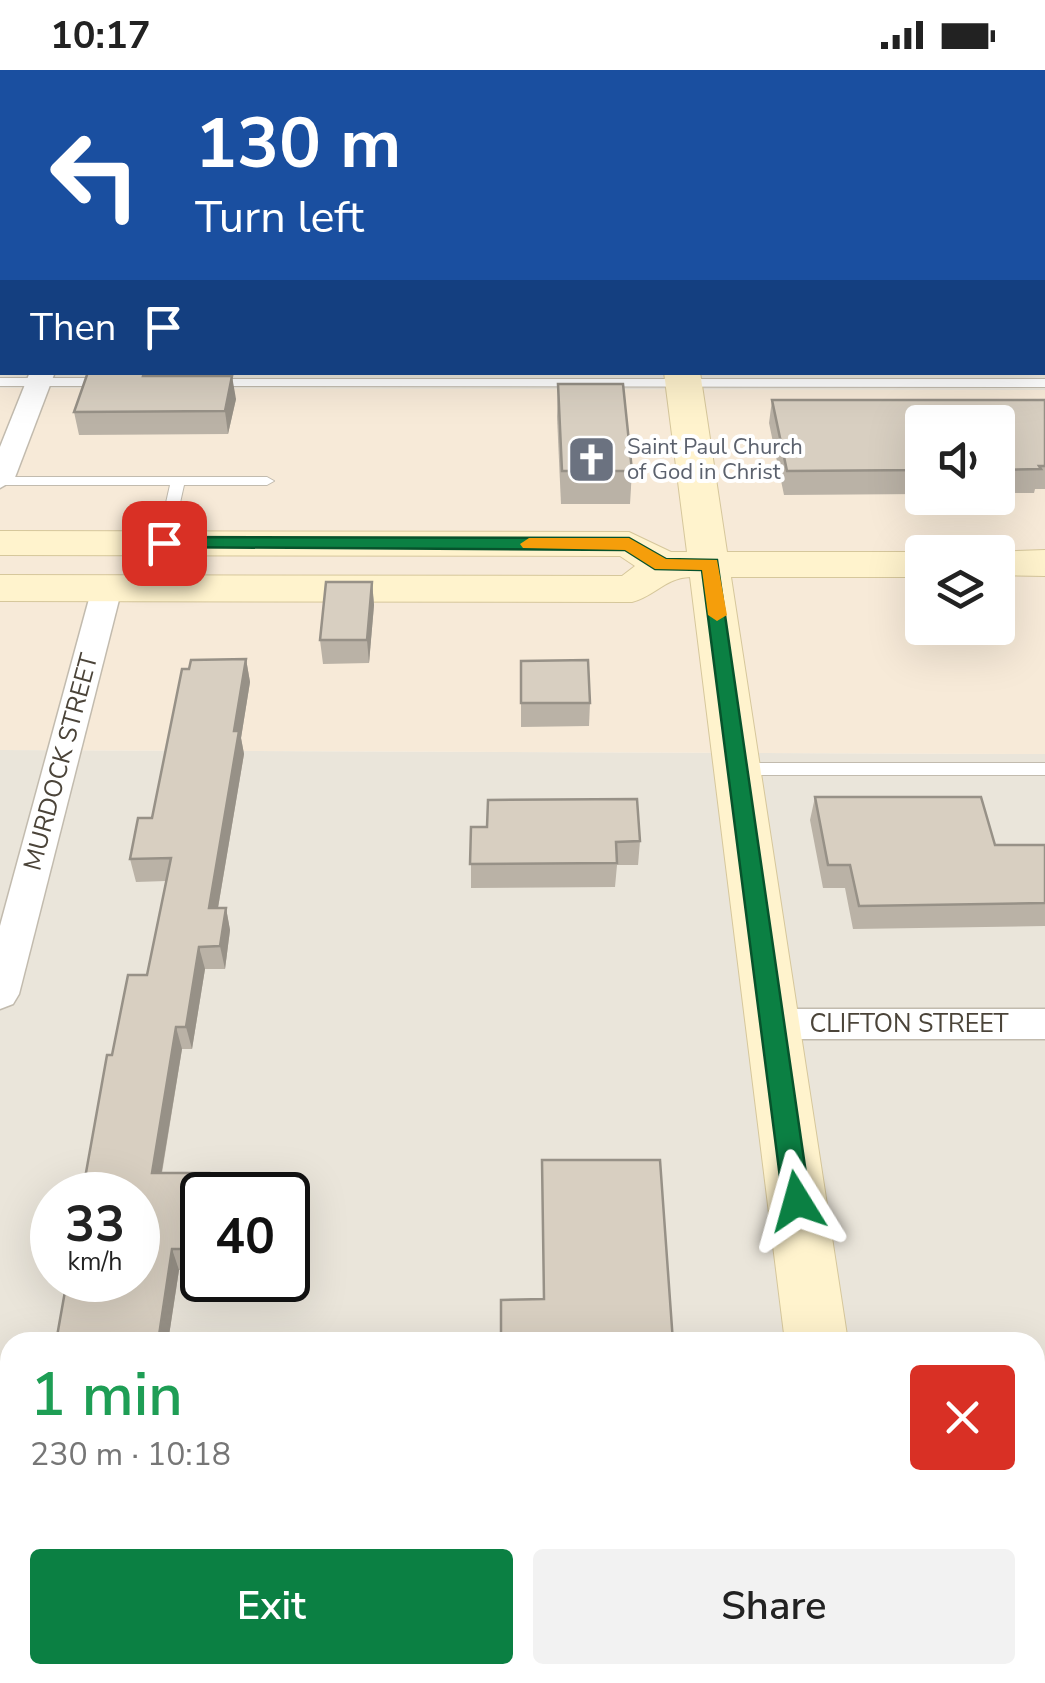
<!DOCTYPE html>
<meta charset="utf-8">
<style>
body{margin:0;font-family:"Nunito Sans",sans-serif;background:#f2f2f2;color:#222;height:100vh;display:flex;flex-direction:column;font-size:38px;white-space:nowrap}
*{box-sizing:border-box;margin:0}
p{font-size:32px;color:#767676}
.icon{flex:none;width:55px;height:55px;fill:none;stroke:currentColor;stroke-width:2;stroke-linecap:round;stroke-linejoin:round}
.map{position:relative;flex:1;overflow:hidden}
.side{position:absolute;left:0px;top:1262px;width:1045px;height:352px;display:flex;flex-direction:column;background:#fff;border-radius:30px 30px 0 0;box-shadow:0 10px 40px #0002}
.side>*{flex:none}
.guide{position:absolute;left:0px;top:0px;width:1045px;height:305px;box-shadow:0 10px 40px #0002;background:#1a4fa0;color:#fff;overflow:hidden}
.controls{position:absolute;left:905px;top:335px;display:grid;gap:20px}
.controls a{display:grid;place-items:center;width:110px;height:110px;border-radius:10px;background:#fff;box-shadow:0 10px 40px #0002;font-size:50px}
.speed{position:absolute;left:30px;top:1102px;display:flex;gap:20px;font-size:50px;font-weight:700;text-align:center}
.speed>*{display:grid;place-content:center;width:130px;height:130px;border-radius:50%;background:#fff;box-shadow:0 10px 40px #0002;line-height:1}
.speed small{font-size:25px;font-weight:400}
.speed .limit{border:5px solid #111;border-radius:15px;background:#fff;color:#111}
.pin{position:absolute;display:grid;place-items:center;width:85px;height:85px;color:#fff;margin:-42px;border-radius:20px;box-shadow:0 5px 15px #0006}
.me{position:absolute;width:110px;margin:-55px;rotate:352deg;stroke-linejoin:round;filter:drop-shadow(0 0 8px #0008)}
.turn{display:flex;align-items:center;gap:35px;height:210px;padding:0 30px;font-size:45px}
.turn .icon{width:130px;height:130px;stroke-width:2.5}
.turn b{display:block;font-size:70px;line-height:85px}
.then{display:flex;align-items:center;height:95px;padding:0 30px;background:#0003;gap:20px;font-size:38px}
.round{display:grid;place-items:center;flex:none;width:105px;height:105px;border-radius:10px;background:#f2f2f2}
.headline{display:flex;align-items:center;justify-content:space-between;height:170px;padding:0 30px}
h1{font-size:60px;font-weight:600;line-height:75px;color:#1e9e55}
.button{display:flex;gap:20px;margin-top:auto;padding:20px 30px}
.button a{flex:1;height:115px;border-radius:10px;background:#0b8043;color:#fff;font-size:40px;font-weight:600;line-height:115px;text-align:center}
.button a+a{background:#f2f2f2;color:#222}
.status{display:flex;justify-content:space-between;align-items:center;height:70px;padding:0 50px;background:#fff;direction:ltr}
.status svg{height:28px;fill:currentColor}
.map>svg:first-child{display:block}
.residential{fill:#eae5da;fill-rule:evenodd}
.commercial{fill:#f7ead8;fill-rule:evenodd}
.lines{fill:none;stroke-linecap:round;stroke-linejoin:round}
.lane-casing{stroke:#c2bbae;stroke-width:2}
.street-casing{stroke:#c2bbae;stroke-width:3}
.secondary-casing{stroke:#d6c79b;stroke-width:2}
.lane{fill:#fff;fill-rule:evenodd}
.street{fill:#fff;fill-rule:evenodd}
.secondary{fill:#fff3cd;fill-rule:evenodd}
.wall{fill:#bab2a6}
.shaded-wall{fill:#979187}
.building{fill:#d8cfc1;stroke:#979187;stroke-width:2.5}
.route{fill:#0b8043;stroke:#07532c;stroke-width:2.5}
.slow{fill:#f59e0b}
.labels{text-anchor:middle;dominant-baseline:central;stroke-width:8;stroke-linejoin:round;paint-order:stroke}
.far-worship-label{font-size:22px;fill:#5b616d;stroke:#fff;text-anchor:start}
.street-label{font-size:25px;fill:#4b4439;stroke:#fff}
</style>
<div class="status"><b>10:17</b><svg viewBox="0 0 49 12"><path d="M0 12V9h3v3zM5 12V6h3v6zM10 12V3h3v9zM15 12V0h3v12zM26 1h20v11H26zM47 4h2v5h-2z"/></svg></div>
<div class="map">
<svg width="1045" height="1613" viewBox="0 0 1045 1613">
<rect width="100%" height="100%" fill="#f6f3ec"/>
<g class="residential">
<path d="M0,0H1045V320L0,318ZM2,2H1042V302H2Z"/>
<path d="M0,680L1045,684V1613H0ZM52,1125H138V1210H52ZM202,1125H288V1210H202ZM10,1272H1035V1605H10Z"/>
</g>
<path class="commercial" d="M0,318L1045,320V684L0,680ZM922,352H998V428H922ZM922,482H998V558H922Z"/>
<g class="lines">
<defs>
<g id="lane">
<rect x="0" y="59" width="2" height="6"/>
<rect x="1042" y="60" width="3" height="6"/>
<polygon points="0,308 105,308 111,312 105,316 0,316"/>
<polygon points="211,309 1045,309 1045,317 207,316 207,310"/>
<polygon points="0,407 267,407 274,411 267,415 184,415 171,473 164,477 157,473 170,415 0,415"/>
<polygon points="738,693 1045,693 1045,705 738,705 730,699"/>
<rect x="1035" y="1333" width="10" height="22"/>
</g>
<g id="street">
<rect x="0" y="163" width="2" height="14"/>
<rect x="1042" y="164" width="3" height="14"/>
<polygon points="30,302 55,302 14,410 0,418 0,377"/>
<polygon points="107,509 122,518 19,924 13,934 0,939 0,856 92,518"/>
<polygon points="772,939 1045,939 1045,969 772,969 759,965 753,954 759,943"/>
</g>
<g id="secondary">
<polygon points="625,0 653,0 654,2 627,2"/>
<path d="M664,302H700L727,482H926H922V507H731L848,1272H785L690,507C665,508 655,526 632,532L0,531V505L622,506L635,496L620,486L0,485V461L629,462L671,482H687Z"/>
<polygon points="1045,480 1045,506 998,505 998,482 990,482"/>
<polygon points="826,1605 898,1605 899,1613 827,1613"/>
</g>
</defs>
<use href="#lane" class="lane-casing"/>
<use href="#street" class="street-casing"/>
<use href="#secondary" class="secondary-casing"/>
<use href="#lane" class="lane"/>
<use href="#street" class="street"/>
<use href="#secondary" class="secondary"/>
</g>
<g class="wall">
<polygon points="1042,185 1045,186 1045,247 1042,247"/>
<polygon points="88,302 154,302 154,304 147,304 147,306 236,329 228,364 79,365 74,342"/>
<polygon points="558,314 632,401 630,434 561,434 557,347"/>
<polygon points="772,330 1045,330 1045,419 1035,419 1034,423 998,423 998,352 922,352 922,424 784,425 769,353"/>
<polygon points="372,512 374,535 369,593 323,594 320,570"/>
<polygon points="246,589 250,612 241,668 244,684 218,838 226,838 230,860 225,899 205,899 192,979 182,979 162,1103 209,1103 214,1124 202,1125 202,1199 179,1200 168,1272 112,985 147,905 166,811 136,812 130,789 152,748 189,599"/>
<polygon points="521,591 590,633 589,656 521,657"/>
<polygon points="815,727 995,775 1045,775 1045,856 853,859 845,818 823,818 810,750"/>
<polygon points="471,757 640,771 638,795 617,795 615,817 471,818"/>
<polygon points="1035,1416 1045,1416 1045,1601 1035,1602"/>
</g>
<g class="shaded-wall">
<polygon points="2,247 2,266 0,273 0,253"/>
<polygon points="232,306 236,329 228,364 225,341"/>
<polygon points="372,512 374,535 369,593 367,570"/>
<polygon points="246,589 250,612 241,668 244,684 214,861 209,838 234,661"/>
<polygon points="226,838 230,860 225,899 220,876"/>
<polygon points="199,877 205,899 192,979 186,957"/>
<polygon points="176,957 182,979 158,1124 152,1103"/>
<polygon points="209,1103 214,1125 206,1125"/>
<polygon points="202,1146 202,1194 198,1179"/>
<polygon points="172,1179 179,1200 168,1272 158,1272"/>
</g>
<g class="building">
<polygon points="384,0 402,0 416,1 384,2"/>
<rect x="549" y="0" width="40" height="2"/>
<polygon points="858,0 1006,0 1007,2 859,2"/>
<polygon points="1042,68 1045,73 1045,82 1042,85"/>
<polygon points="1042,185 1045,186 1045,225 1042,225"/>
<polygon points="0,230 2,230 2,247 0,253"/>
<polygon points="88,302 144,302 143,306 232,306 225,341 74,342"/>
<polygon points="558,314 623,314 632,401 562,401"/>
<polygon points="772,330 1045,330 1045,396 1039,396 1041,399 998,400 998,352 922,352 922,400 787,401"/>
<polygon points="326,512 372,512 367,570 320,570"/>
<polygon points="246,589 234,661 239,661 209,838 226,838 220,876 199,877 186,957 176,957 152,1103 209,1103 206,1125 202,1125 202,1146 198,1179 172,1179 158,1272 56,1272 67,1210 138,1210 138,1125 82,1125 107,985 112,985 128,905 147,905 171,788 130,789 138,748 152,748 182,599 189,599 191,590"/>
<polygon points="588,590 590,633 521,633 521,591"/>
<polygon points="815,727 981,727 995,775 1045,775 1045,833 859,836 850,795 828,795"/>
<polygon points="637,729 640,771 616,772 617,793 470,794 471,757 487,757 488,730"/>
<polygon points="542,1090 660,1090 673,1272 501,1272 501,1230 544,1229"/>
<rect x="1035" y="1416" width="10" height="170"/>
<polygon points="433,1605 697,1605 698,1613 433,1613"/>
</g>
<polygon class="route" points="164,467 629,468 666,489 717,490 810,1131 806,1139 797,1143 787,1139 783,1131 702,500 655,499 625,480 157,477 157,469"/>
<polygon class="slow" points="529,468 629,468 666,489 717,490 727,545 717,551 708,545 702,500 655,499 625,480 523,478 520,474"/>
<defs>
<symbol id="church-square" viewBox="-11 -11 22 22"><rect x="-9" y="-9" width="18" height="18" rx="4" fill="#6b7280" stroke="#fff"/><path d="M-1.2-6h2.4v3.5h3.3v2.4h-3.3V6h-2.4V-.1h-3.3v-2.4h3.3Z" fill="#fff"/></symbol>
</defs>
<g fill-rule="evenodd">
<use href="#church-square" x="564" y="362" width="55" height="55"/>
</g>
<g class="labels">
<g class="far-worship-label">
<text x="627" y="377">Saint Paul Church<tspan x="627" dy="25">of God in Christ</tspan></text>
</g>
<g class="street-label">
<text transform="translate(61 692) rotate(-75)">MURDOCK STREET</text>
<text x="909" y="954">CLIFTON STREET</text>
</g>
</g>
</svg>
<div class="controls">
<a><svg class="icon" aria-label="sound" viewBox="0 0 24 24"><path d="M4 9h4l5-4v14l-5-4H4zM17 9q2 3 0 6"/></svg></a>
<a><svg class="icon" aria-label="layers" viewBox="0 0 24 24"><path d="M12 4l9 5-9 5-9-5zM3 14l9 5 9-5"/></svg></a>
</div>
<div class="speed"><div>33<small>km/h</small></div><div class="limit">40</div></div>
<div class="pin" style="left:164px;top:473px;background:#d93025"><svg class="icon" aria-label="arrive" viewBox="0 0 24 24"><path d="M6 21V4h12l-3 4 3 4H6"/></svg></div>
<svg class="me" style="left:797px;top:1131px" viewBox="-20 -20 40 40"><path d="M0-17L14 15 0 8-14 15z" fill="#0b8043" stroke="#fff" stroke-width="4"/></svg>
<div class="guide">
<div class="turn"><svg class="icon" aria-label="left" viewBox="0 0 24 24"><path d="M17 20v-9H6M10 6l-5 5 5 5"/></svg><div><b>130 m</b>Turn left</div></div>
<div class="then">Then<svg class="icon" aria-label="arrive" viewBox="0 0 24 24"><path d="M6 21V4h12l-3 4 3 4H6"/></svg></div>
</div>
<section class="side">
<div class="headline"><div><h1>1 min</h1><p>230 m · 10:18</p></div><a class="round" style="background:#d93025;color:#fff"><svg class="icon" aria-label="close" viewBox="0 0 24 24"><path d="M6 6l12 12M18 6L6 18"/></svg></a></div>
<div class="button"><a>Exit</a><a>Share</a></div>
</section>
</div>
